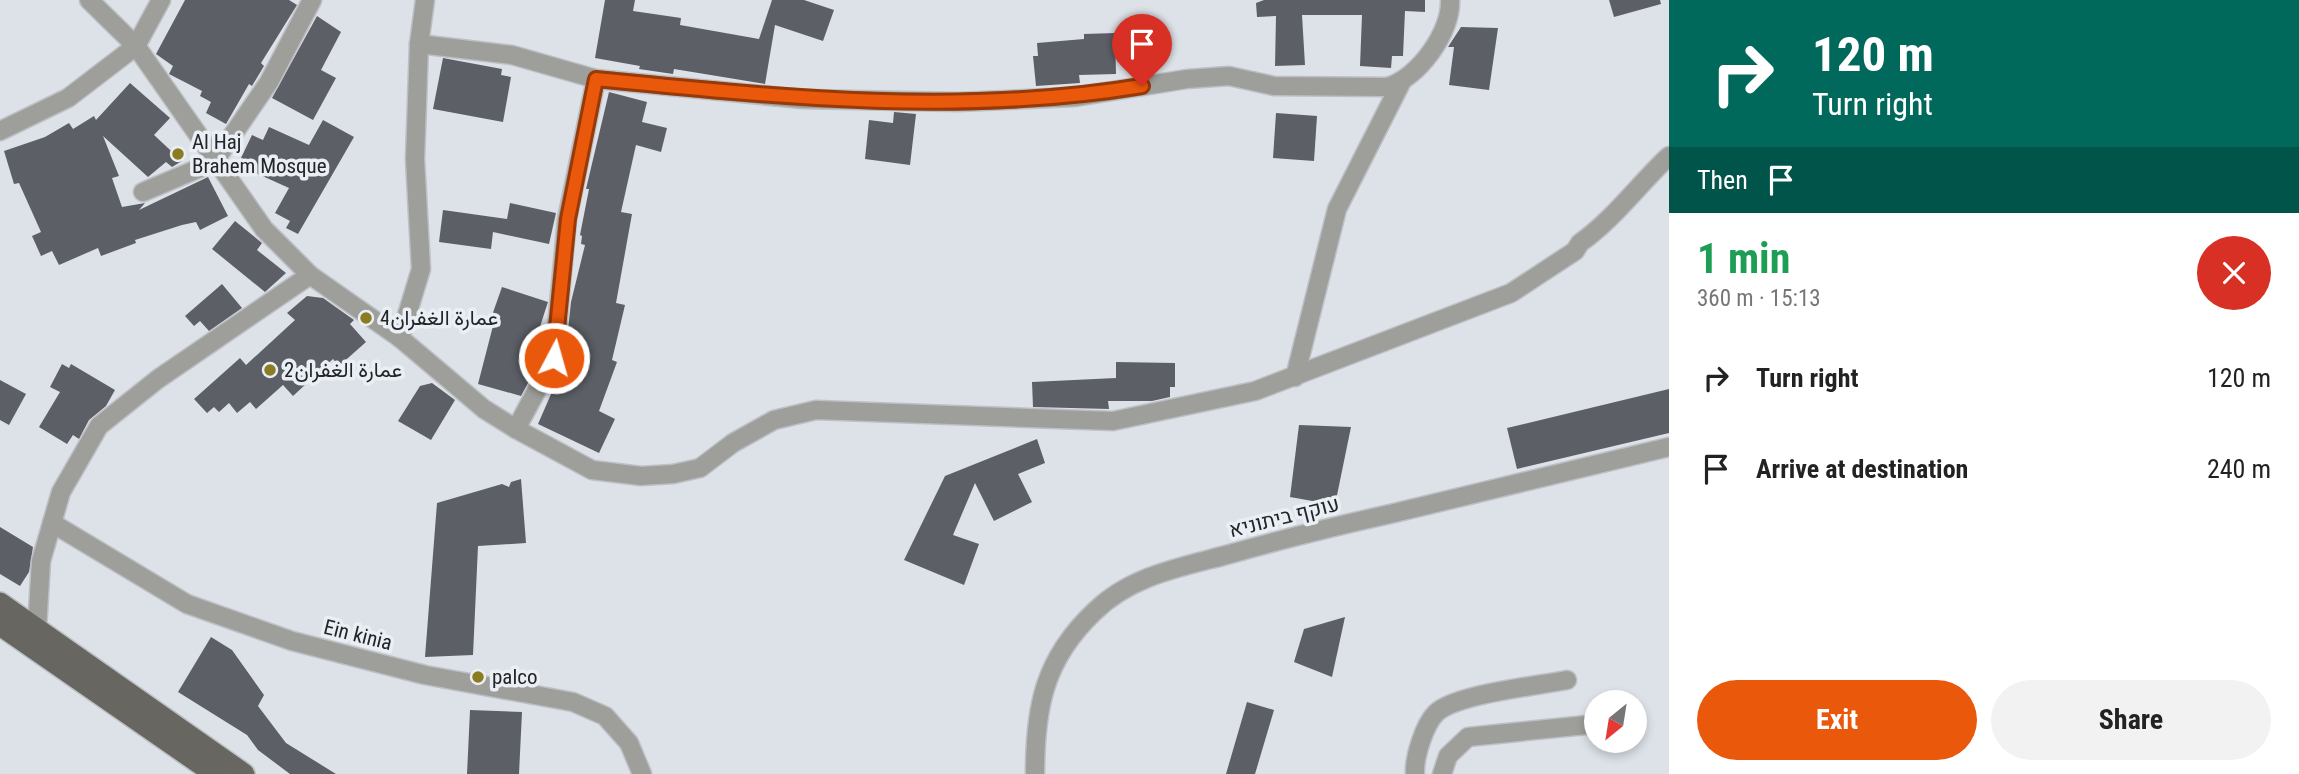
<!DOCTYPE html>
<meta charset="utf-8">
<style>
body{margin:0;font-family:"Roboto Condensed",Vazirmatn,Heebo,sans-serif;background:#f2f2f2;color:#222;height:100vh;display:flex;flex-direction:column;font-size:26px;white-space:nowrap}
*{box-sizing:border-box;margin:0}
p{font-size:23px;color:#767676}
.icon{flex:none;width:38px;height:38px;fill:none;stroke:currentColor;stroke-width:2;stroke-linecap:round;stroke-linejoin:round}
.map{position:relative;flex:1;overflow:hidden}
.drawer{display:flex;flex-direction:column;background:#fff;width:630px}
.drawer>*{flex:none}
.guide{background:#00695c;color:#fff;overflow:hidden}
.needle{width:46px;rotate:210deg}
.controls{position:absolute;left:1584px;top:690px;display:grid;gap:14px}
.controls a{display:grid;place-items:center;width:63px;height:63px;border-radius:50%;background:#fff;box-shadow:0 4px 10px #0003;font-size:35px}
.pin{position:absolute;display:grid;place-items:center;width:60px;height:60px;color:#fff;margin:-72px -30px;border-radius:50% 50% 50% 0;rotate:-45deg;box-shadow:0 0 7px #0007}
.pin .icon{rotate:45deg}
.me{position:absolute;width:77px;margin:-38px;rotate:6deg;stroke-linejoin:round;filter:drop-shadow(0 0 5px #0008)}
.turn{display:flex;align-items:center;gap:24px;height:147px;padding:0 28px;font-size:32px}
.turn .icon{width:91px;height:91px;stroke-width:2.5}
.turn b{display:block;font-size:49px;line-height:60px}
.then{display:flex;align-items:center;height:66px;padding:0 28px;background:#0003;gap:14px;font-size:26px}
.round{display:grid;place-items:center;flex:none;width:74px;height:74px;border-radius:37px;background:#f2f2f2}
.headline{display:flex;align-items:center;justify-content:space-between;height:119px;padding:0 28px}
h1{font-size:42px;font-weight:700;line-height:52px;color:#1e9e55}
.button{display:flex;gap:14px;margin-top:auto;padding:14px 28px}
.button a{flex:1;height:80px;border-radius:42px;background:#ea580c;color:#fff;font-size:28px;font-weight:700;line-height:80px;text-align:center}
.button a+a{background:#f2f2f2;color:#222}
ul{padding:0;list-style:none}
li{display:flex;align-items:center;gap:21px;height:91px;padding:0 28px}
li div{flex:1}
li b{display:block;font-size:26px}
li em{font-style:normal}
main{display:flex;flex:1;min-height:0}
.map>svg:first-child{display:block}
.building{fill:#5c6066}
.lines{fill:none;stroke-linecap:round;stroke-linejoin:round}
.minor-casing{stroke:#bcc0c5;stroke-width:21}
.major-casing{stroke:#bcc0c5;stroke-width:24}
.minor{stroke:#9e9e9b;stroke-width:18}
.major{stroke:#676661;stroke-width:21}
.route-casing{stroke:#983908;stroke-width:18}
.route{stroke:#ea580c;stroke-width:12}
.poi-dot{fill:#8b7c22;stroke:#eaeff5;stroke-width:2.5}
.labels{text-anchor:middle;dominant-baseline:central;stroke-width:7;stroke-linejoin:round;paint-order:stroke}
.poi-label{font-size:21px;fill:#232527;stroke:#eaeff5;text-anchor:start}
.street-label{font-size:21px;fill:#232527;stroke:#eaeff5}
</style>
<main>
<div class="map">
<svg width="1669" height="774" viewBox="0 0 1669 774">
<rect width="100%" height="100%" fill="#dde2e8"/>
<g class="building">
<polygon points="185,0 289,0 297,5 261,63 264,66 252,86 249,84 226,124 206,113 211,102 200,96 202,91 169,74 173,66 156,54"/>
<polygon points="605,0 635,0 633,11 681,18 680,25 759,39 772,0 804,0 834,10 823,41 775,25 765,84 674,69 673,74 639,69 640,66 595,58"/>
<polygon points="1264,0 1425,0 1425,12 1405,11 1403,56 1392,56 1391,68 1360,66 1362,15 1302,15 1305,65 1275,66 1276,16 1257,17 1256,3"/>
<polygon points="1609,0 1660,0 1661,4 1614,17"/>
<polygon points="317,16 341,32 321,70 336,78 313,120 272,98"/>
<polygon points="1461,27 1498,28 1489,90 1449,85 1454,47 1448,47"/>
<polygon points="1115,33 1116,74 1079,75 1080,83 1036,86 1033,56 1038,56 1037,43 1084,39 1084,34"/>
<polygon points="443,58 502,69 501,75 511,77 503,122 433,109"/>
<polygon points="130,83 170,118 154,135 182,161 172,167 166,162 148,177 103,136 119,176 112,178 122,207 145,203 139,210 208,177 228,216 200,230 196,222 182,225 135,240 136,243 101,256 98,248 59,265 52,251 41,256 32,236 41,232 19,183 14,184 4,151 45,137 69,123 73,129 94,116 96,120"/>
<polygon points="609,92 647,102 642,122 667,128 661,152 636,145 621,212 632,214 616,303 625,305 612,360 617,362 599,411 615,419 599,453 538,424 565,362 573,331 568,330 571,302 585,245 581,244 582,236 580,235 589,189 586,189"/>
<polygon points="894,112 916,114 910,165 865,159 869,120 893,123"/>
<polygon points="1276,113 1317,116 1314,161 1273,158"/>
<polygon points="323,120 354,137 298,234 286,228 290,221 275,213 289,188 251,171 254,164 241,158 252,135 263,140 269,127 309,145"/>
<polygon points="510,203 556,213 549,244 493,232 491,249 439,242 443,210 507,219"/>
<polygon points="235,221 262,243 257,250 286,273 265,292 212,249"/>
<polygon points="222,284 242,308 209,331 200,321 194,326 185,316"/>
<polygon points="502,287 548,302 533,348 537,349 528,383 521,396 478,384 494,322 490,321"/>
<polygon points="307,296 323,298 354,320 350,324 366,342 339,366 333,359 293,396 283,385 256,409 250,402 237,413 229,403 219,412 214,407 207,413 194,399 240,358 246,365 295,320 287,313"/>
<polygon points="1116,362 1175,363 1175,387 1170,387 1170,397 1152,401 1108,401 1109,409 1033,407 1032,382 1116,378"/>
<polygon points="62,364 69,368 71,364 115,390 106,406 89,420 79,439 73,435 67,444 39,427 60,392 50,387"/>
<polygon points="0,380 26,394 9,425 0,420"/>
<polygon points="432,383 455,400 431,440 398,421 420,386"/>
<polygon points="1669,389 1669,433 1517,469 1507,428"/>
<polygon points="1299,425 1351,427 1335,505 1290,497"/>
<polygon points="1037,439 1045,463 1018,474 1032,502 994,521 975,483 953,535 979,544 964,585 904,560 945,476"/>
<polygon points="521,479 526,543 478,546 473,655 425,657 437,503 502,484 509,487 511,482"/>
<polygon points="0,527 33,547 29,572 20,586 0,574"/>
<polygon points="1345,617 1332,677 1294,662 1304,629"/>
<polygon points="211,637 232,650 264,695 258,706 286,743 336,774 290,774 258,750 247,735 178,692"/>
<polygon points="1247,702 1274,710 1255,774 1226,774"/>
<polygon points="470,710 522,712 519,774 467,774"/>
</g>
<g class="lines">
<defs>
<g id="minor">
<path d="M89,0L136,46L264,229L310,275L400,338L484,409L516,429L592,470L641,476L673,474L700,468L733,443L774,420L816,410L1113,421L1255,391L1511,293L1575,251L1580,243C1614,219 1638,185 1669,156"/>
<path d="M419,44L512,55L596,79L802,99L958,102L1075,97L1187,79L1229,76L1274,86L1387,87C1418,79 1452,31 1450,0"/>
<polyline points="0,131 68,98 136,46 161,0"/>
<polyline points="143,192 214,162 269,82 312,0"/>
<polyline points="400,338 421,269 415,159 419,44 425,0"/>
<polyline points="1295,377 1337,209 1401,83"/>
<polyline points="516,429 554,358 567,219 596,79"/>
<polyline points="52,523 187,604 292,641 425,675 573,702 605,716 629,743 642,774"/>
<polyline points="37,629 41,561 61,492 99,426 158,379 310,275"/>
<path d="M1035,774C1035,707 1044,659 1095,611C1132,575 1182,567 1230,554C1283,539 1336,526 1390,514C1483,492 1576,469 1669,447"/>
<path d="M1415,774C1414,758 1424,725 1436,713C1456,694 1537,686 1567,680"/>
<polyline points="1442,774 1448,756 1468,737 1596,724"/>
</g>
<g id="major">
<polyline points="0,603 244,774"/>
<polyline points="0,625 215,774"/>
</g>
</defs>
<use href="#minor" class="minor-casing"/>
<use href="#major" class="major-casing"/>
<use href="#minor" class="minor"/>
<use href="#major" class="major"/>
</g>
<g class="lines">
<defs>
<path id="route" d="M554,358L568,219L596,79C778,97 961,116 1142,86"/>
</defs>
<use href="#route" class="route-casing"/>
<use href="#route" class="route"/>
</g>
<g class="poi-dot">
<circle cx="178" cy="154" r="7"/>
<circle cx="366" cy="318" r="7"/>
<circle cx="270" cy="370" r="7"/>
<circle cx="478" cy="677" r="7"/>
</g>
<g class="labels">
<g class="poi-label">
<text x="192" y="142">Al Haj<tspan x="192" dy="24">Brahem Mosque</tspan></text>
<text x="380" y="318">عمارة الغفران4</text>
<text x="284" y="370">عمارة الغفران2</text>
<text x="492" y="677">palco</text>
</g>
<g class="street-label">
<text transform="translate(1284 517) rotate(-14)">עוקף ביתוניא</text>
<text transform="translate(358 635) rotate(14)">Ein kinia</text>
</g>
</g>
</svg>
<div class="controls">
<a><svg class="needle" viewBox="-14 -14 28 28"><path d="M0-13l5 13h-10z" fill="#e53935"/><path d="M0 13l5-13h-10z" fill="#767676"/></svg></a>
</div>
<div class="pin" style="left:1142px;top:86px;background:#d93025"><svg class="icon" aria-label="arrive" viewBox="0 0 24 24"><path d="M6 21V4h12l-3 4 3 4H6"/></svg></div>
<svg class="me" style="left:554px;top:358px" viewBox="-20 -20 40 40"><circle r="17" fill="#ea580c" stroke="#fff" stroke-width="3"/><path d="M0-11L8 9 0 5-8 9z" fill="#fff"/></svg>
</div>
<section class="drawer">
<div class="guide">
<div class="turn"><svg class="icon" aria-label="right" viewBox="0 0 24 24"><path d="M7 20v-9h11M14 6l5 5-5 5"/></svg><div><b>120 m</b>Turn right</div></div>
<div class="then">Then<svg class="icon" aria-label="arrive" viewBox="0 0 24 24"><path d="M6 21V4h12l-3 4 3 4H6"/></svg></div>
</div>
<div class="headline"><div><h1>1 min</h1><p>360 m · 15:13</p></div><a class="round" style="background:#d93025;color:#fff"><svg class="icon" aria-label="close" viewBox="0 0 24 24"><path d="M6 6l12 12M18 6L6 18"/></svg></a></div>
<ul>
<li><svg class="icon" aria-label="right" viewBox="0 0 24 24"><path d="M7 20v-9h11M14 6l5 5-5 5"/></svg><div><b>Turn right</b></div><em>120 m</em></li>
<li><svg class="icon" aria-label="arrive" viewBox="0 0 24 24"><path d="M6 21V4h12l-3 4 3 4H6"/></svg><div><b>Arrive at destination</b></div><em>240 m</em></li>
</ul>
<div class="button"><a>Exit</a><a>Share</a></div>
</section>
</main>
